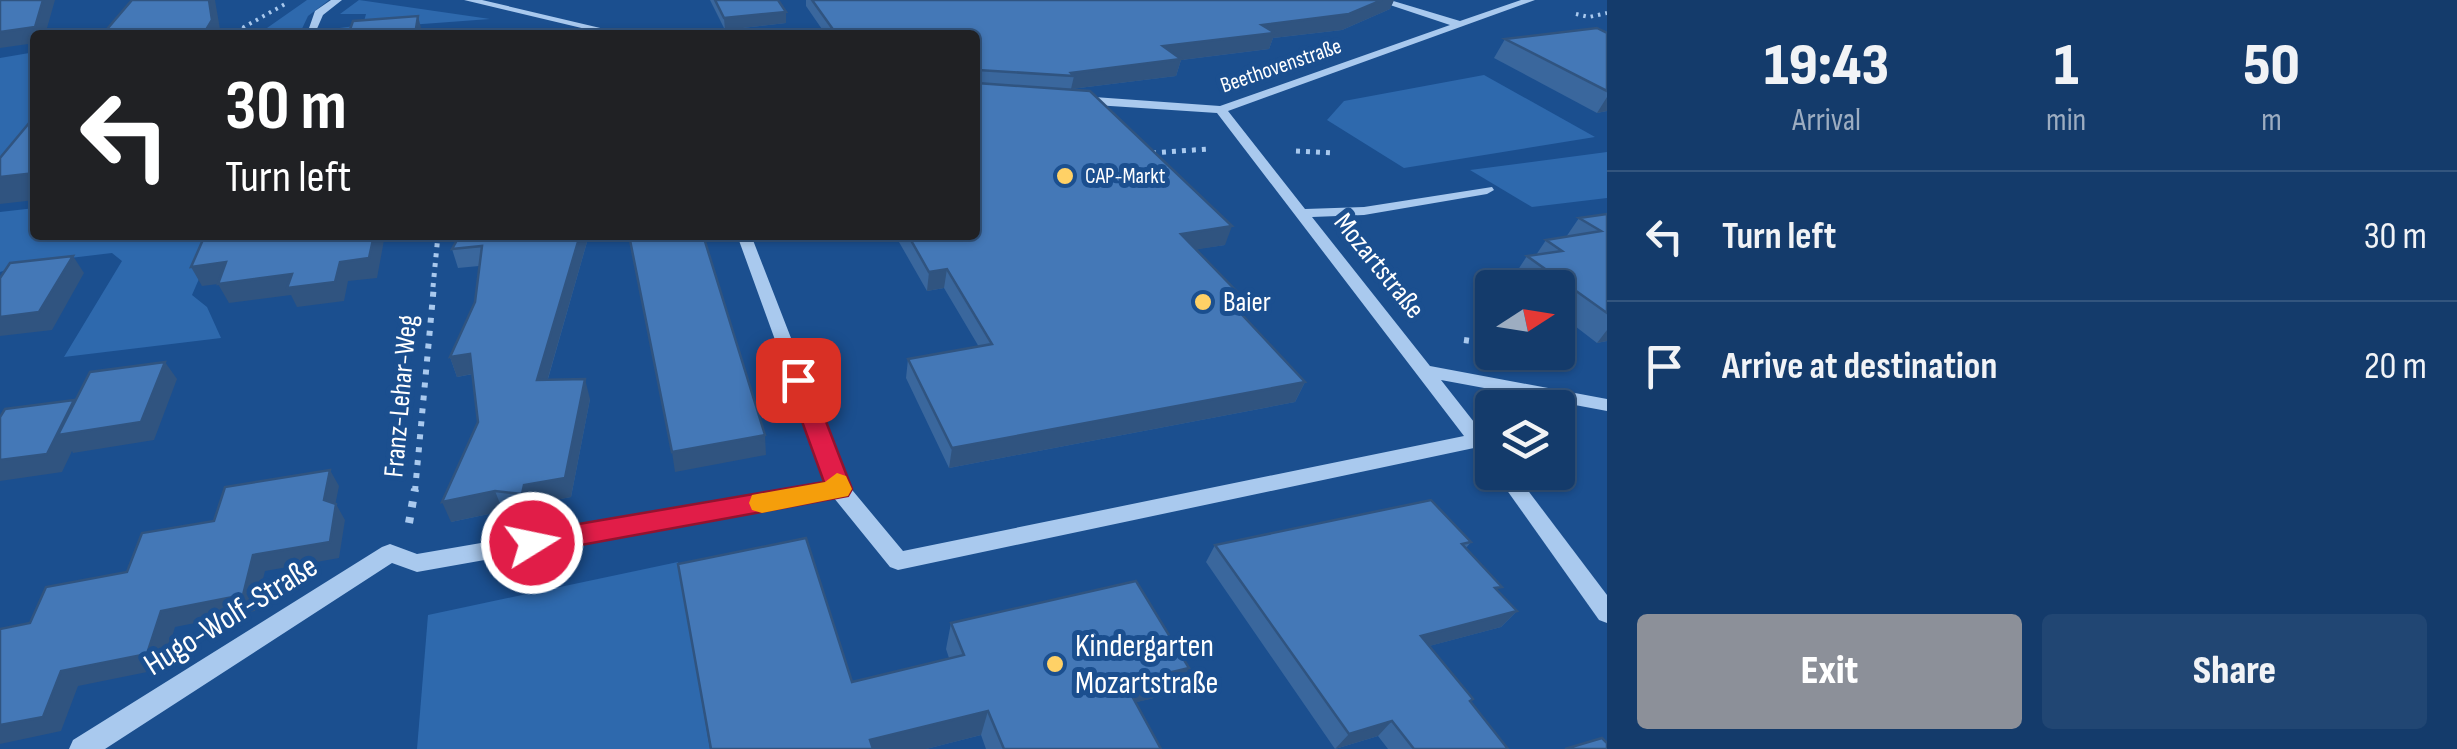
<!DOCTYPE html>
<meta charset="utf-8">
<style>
body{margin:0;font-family:"Sofia Sans Condensed",sans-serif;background:#214673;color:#f1f3f6;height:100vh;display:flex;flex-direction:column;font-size:38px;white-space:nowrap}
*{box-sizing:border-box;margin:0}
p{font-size:32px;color:#9dadc1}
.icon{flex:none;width:55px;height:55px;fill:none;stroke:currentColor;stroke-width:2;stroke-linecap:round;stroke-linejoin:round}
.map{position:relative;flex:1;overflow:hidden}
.side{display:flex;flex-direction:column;background:#143b6b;width:850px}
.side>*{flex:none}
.banner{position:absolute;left:30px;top:30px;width:950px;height:210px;border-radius:10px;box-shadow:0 2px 8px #0004,0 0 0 2px #33557e;background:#202124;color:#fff;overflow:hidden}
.needle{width:65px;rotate:78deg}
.tools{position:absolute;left:1475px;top:270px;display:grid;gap:20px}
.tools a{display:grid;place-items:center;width:100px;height:100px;border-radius:10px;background:#143b6b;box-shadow:0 2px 8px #0004,0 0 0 2px #33557e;font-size:50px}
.pin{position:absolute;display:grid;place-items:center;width:85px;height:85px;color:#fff;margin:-42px;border-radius:20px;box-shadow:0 5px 15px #0006}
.me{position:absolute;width:110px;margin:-55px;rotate:80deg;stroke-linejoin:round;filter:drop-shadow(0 0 8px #0008)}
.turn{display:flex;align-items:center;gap:35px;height:210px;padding:0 30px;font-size:45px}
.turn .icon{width:130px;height:130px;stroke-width:2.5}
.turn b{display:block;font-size:70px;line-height:85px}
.eta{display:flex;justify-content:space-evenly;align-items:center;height:170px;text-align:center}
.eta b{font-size:60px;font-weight:800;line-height:70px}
.cta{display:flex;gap:20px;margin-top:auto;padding:20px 30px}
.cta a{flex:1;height:115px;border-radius:10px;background:#8c9099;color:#fff;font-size:40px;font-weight:800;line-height:115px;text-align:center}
.cta a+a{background:#214673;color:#f1f3f6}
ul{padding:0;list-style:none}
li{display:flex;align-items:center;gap:30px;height:130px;padding:0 30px;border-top:2px solid #33557e}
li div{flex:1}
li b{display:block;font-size:38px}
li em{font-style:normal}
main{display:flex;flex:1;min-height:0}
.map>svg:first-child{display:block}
.green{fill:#2e69ad}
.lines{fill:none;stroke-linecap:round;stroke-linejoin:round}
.path-far3{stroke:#a9c9ee;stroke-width:4;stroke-dasharray:2.5 5;stroke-linecap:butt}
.path-far2{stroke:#a9c9ee;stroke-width:5;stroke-dasharray:4 6;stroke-linecap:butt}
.path-far1{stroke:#a9c9ee;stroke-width:6;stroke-dasharray:5 8;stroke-linecap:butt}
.path{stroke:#a9c9ee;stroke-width:8;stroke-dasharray:6 10;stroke-linecap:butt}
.minor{fill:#a9c9ee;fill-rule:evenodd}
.wall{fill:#3a679d}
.shaded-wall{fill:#305480}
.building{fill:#4478b7;stroke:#305480;stroke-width:2.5}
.route{fill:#e11d48;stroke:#92132f;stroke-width:2.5}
.slow{fill:#f59e0b}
.poi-dot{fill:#ffd166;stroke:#1b4f8f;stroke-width:4}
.labels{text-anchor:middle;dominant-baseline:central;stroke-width:10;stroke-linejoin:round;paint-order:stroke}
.far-street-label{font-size:22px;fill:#fff;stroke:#1b4f8f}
.far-poi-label{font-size:22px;fill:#fff;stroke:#1b4f8f;text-anchor:start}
.street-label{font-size:28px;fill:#fff;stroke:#1b4f8f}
.poi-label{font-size:28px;fill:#fff;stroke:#1b4f8f;text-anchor:start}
.near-street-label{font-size:32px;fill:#fff;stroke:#1b4f8f}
.near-poi-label{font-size:32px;fill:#fff;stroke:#1b4f8f;text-anchor:start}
</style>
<main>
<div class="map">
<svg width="1607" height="749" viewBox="0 0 1607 749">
<rect width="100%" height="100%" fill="#1b4f8f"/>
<g class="green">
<polygon points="307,0 329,0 308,16 300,33 363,25 366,14 340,14 359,0 490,19 355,29 353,35 257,35"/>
<polygon points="35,52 35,148 0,194 0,58"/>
<polygon points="1484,75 1595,137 1404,168 1327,120 1344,101"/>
<polygon points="1607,152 1607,198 1532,207 1470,170"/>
<polygon points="35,208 35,235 218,235 192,295 207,307 221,338 64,357 122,261 112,253 28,263 0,272 0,212"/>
<polygon points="678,562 710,749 417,749 428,615"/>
</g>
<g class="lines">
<g class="path-far3">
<polyline points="1576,14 1589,17 1607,13"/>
<polyline points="240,35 244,27 287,3"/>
</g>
<g class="path-far2">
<polyline points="1296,151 1334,153"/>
<polyline points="1152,153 1208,149"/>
<polyline points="433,287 438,235"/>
</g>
<g class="path-far1">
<polyline points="1464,340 1492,344"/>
<polyline points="415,491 434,285"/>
</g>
<polyline class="path" points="409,523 415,489"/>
<g class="minor">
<polygon points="331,0 342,0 323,15 316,31 308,31 315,11"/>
<polygon points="464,0 482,0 630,35 611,35"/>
<polygon points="1375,0 1390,0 1460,21 1521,0 1535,0 1228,111 1305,209 1364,207 1492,187 1494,190 1487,194 1364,215 1312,217 1430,366 1607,399 1607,411 1441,380 1492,445 1492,465 1485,463 1474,448 898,570 890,567 834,498 417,572 392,563 105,749 69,749 73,740 382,547 390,544 417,554 827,483 737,235 751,235 848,485 903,551 1464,436 1217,113 1080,104 1074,100 1080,96 1220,106 1450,25"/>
<polygon points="1494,472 1514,472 1607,595 1607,623 1599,620"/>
</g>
</g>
<g class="wall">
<polygon points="710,0 778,0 786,12 786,23 725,30"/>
<polygon points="806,0 1394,0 1390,9 1342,30 1273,38 1269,49 1181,60 1176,76 1071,89 1225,245 1196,249 1247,302 1241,314 1305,382 1295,402 949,468 906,378 908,359 979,347 944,288 927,291 895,235 975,235 975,35 826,35 806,6"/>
<polygon points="1607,33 1607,111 1597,113 1494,58 1505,39"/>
<polygon points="1607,214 1607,341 1597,343 1558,313 1558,288 1523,288 1512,279 1527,256 1536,255 1546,240 1566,237 1579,218"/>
<polygon points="460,235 589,235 548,379 590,399 571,497 530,505 529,514 503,511 451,522 478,422 473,374 457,377 450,357 475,302 479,266 458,268 452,249"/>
<polygon points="1471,542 1466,548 1498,591 1517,611 1501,627 1429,646 1473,699 1470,702 1508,749 1388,749 1378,736 1335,749 1206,562 1215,545"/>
<polygon points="951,623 1175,693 1136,702 1161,749 986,749 981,735 926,749 710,749 852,682 949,658 946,649"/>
</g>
<g class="shaded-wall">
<polygon points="43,0 55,0 45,35 35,35 35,43 0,48 0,32"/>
<polygon points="209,0 215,0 221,35 203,35"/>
<polygon points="1382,0 1394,0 1390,9 1342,30 1273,38 1269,49 1181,60 1176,76 1071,89 1074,76 1071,73 1163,46"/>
<polygon points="786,12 786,23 725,30 724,18"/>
<polygon points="418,16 422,32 422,35 415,35"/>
<polygon points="1607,97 1607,111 1597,113"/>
<polygon points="35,173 35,200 0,204 0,177"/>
<polygon points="1232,226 1225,245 1175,253 1181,234"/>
<polygon points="374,235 385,235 377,278 348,281 344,301 297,307 291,295 229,303 218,284 202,286 191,267 226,262 340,262"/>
<polygon points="580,235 589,235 542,399 537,380"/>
<polygon points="73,256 84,273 52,330 0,336 0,317"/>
<polygon points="947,269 944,288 927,291 929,272"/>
<polygon points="1247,302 1239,321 1232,304"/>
<polygon points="1607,330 1607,341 1597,343"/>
<polygon points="470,354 477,373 457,377 450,357"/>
<polygon points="165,362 177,379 154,440 73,453 72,451 62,472 0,481 0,460 74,400 88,418"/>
<polygon points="585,379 590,399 571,497 530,505 529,514 522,494 524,485"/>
<polygon points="1305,382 1295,402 949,468 952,448"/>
<polygon points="765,435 766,455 675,472 672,452"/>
<polygon points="330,470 339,486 333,516 324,500"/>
<polygon points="495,491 503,511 451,522 442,502"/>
<polygon points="336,504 345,520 339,558 265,571 255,611 175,627 162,669 78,686 61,731 0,744 0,725 61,671"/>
<polygon points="1517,611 1501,627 1407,652 1421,636"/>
<polygon points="1189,668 1175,693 1113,708 1125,683"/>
<polygon points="988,711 981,735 926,749 869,749 870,740"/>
<polygon points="1392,721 1378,736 1335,749 1349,734"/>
</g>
<g class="building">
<polygon points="0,0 43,0 35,27 0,32"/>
<polygon points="132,0 209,0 212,20 203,35 102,35"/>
<polygon points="715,0 778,0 786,12 724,18"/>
<polygon points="812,0 1382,0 1349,14 1262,25 1275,33 1163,46 1181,59 1071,73 1074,76 978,70 975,72 975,35 837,35"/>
<polygon points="418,16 415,35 348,35 353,21"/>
<polygon points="1597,28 1607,33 1607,91 1505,39"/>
<polygon points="975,77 977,83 1090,91 1232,226 1181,234 1247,302 1232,304 1305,382 952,448 908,359 992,344 947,269 929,272 908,235 975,235"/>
<polygon points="35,116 35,173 0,177 0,158"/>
<polygon points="1607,214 1607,313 1527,256 1562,251 1546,240 1601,231 1579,218"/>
<polygon points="205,235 374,235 369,258 340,262 335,282 287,288 292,274 218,284 226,262 191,267"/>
<polygon points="460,235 580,235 537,380 585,379 565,478 524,485 522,494 495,491 442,502 478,422 470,354 450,357 475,302 482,246 452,249"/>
<polygon points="629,235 703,235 765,435 672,452"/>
<polygon points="73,256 39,312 0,317 0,278 10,263"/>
<polygon points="165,362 141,422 58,435 90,372"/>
<polygon points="74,400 47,454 0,460 0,417 5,409"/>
<polygon points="330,470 324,500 336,504 330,542 253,555 243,595 161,611 147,654 61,671 43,717 0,725 0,629 30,623 46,587 127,572 142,533 214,521 225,487"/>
<polygon points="1431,500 1471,542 1462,544 1502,587 1495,588 1517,611 1421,636 1473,699 1470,701 1508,749 1414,749 1392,721 1349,734 1215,545"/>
<polygon points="806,538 852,682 964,655 951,623 1136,581 1189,668 1125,683 1161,749 1004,749 988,711 870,740 873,749 711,749 678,564"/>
<polygon points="1602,738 1607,743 1607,749 1565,749"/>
</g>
<polygon class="route" points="798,372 810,380 852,489 848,496 532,554 523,551 519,543 523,535 532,532 824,482 787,380"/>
<polygon class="slow" points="837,473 846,476 852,489 848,496 762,513 752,510 749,503 752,495 825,482"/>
<g class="poi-dot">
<circle cx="1065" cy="176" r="10"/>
<circle cx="1203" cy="302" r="10"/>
<circle cx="1055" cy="664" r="10"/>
</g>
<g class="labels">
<g class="far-street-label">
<text transform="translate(1281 66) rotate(-19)">Beethovenstraße</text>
</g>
<g class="far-poi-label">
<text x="1085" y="176">CAP-Markt</text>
</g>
<g class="street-label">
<text transform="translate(1379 266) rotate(51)">Mozartstraße</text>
<text transform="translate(401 396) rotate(-85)">Franz-Lehar-Weg</text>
</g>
<g class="poi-label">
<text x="1223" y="302">Baier</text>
</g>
<g class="near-street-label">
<text transform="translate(231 616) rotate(-32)">Hugo-Wolf-Straße</text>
</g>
<g class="near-poi-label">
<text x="1075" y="646">Kindergarten<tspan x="1075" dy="37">Mozartstraße</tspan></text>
</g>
</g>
</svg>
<div class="tools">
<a><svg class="needle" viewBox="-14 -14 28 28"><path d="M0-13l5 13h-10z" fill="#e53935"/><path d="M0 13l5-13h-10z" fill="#9dadc1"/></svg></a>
<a><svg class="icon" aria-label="layers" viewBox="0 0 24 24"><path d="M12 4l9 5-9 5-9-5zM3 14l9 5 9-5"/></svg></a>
</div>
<div class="pin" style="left:798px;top:380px;background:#d93025"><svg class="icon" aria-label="arrive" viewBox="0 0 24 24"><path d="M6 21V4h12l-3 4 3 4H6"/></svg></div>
<svg class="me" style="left:532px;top:543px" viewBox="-20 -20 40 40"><circle r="17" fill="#e11d48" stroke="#fff" stroke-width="3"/><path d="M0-11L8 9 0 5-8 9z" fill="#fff"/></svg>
<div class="banner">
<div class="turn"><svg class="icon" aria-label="left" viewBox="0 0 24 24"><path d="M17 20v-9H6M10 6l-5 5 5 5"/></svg><div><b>30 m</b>Turn left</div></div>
</div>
</div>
<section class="side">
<div class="eta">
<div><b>19:43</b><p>Arrival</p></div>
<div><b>1</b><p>min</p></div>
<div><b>50</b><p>m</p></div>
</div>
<ul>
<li><svg class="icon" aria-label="left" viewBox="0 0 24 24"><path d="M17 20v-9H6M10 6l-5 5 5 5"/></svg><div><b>Turn left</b></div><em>30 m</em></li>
<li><svg class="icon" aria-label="arrive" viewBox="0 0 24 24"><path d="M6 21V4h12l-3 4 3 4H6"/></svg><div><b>Arrive at destination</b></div><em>20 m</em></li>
</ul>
<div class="cta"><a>Exit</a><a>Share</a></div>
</section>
</main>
